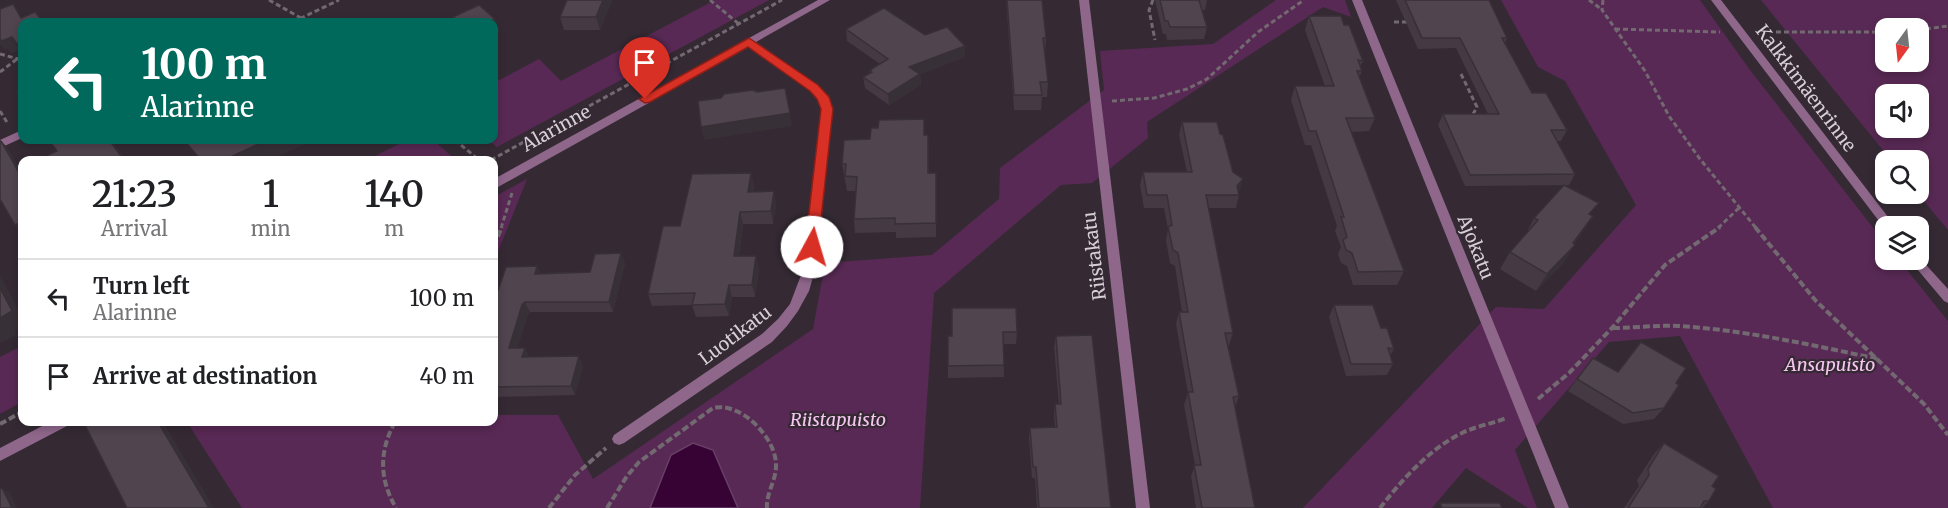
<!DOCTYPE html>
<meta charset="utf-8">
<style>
body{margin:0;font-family:Merriweather,serif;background:#f6f6f6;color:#202124;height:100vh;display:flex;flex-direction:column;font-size:22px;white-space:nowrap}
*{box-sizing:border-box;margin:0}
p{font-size:20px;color:#757577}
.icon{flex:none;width:33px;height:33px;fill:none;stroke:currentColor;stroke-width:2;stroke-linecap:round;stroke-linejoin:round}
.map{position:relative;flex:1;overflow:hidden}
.side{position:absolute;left:18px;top:156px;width:480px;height:270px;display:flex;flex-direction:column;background:#fff;border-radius:12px;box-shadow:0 3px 9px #0003}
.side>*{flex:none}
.banner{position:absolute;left:18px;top:18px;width:480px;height:126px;border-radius:12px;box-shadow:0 3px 9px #0003;background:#00695c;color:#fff;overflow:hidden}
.needle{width:39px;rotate:195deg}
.controls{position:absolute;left:1875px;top:18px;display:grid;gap:12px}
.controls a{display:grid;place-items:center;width:54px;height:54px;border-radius:12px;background:#fff;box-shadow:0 3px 9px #0003;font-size:30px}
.pin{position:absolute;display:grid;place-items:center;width:51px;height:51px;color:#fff;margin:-62px -26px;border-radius:50% 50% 50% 0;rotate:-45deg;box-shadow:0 0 6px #0007}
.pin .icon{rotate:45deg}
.me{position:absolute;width:66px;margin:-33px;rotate:6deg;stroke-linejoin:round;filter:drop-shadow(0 0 4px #0008)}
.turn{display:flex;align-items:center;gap:21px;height:126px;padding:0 24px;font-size:27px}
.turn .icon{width:78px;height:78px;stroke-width:2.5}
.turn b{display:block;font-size:42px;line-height:51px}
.eta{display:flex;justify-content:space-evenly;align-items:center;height:102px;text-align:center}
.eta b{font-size:36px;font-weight:600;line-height:42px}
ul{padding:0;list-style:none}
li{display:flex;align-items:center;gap:18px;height:78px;padding:0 24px;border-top:2px solid #e0e0e0}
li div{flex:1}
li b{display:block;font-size:22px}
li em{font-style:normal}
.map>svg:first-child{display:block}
.green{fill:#582954;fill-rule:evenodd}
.water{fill:#370234;stroke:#674065;stroke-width:1.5}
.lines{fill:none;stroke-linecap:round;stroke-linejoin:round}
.path-far1{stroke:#726971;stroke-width:3;stroke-dasharray:5 3;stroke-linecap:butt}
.path{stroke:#726971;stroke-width:4;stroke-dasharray:7 3;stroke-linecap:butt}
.minor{fill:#8f678b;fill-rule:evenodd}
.tertiary{fill:#8f678b;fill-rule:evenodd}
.wall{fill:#453a43}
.shaded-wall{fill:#383037}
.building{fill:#50444e;stroke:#383037;stroke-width:1.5}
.route{fill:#d93025;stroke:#8d1f18;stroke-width:1.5}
.labels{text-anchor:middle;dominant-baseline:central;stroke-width:4.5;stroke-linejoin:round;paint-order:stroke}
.street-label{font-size:18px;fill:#d7cfd6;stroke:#352a34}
.park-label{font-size:18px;font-style:italic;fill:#f7c6f1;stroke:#352a34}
</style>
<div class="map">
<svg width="1948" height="508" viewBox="0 0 1948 508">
<rect width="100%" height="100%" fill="#352a34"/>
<g class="green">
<polygon points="715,0 769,0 497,147 488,140 494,140 494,83 539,59 561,81"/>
<polygon points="1276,0 1345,0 1351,17 1323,7 1147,122 1148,138 1092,183 1061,185 934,293 920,508 242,508 187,422 494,422 494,415 558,415 593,479 813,329 825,263 932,255 999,199 1000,168 1104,90 1100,51 1213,44"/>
<polygon points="1501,0 1700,0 1750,70 1885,243 1886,260 1899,260 1948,321 1948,508 1773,508 1680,336 1609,342 1515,450 1537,508 1528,508 1466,468 1432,508 1303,508 1496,307 1544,309 1636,205 1565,81 1538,67"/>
<path d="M1761,0H1948V230L1918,194V160H1891ZM1918,28V62H1886V28ZM1918,94V128H1886V94Z"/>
<polygon points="407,140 433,140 456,160 367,160"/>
<polygon points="527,179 494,262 494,197"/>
<polygon points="22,346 22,402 0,414 0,357"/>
</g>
<polygon class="water" points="693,443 713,450 738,508 650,508 671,455"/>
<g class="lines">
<g class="path-far1">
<polyline points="269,0 308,22"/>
<polyline points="710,0 739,24"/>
<polyline points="1153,0 1149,10 1155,40"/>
<polyline points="1589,0 1601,9"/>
<polyline points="1603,0 1602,10 1645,71 1669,116 1700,159 1756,228"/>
<polyline points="293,22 339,0"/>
<polyline points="1394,22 1408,22"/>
<polyline points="1615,29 1720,32"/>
<polyline points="1918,30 1948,26"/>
<polyline points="1760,32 1886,32"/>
<polyline points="0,54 22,60"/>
<polyline points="0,72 17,59"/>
<polyline points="1461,74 1477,107 1472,116"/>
<polyline points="1112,101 1154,98 1187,89 1207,79 1258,32 1304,0"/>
<polyline points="0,111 8,124"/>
<polyline points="455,140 479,160"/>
<polyline points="491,160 782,0"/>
<polyline points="501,228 512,193"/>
<polyline points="1718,228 1740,207"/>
</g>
<g class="path">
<polyline points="1755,227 1816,301 1924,404 1948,435"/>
<polyline points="494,246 502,227"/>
<path d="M1613,328C1634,328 1656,325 1678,326C1745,330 1812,345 1878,359"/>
<polyline points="1538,399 1569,373 1612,328 1665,265 1720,227"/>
<path d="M395,422C379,451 379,479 396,508"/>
<polyline points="0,424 22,412"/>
<polyline points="549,508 575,475 606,448"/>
<path d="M607,508L627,476L639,462L713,408C741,401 777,439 776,466C776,481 766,493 767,508"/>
<path d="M1380,508C1402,480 1429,449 1462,433C1476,426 1492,424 1506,418"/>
</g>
<g class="minor">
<polygon points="818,0 830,0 756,42 818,86 828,97 832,109 815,270 809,291 798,311 787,326 772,342 624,443 619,445 614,443 612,439 614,435 762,334 778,319 790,304 803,270 822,109 818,98 810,90 749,47 498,187 494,188 494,179"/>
<polygon points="1079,0 1089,0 1150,508 1136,508"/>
<polygon points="1352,0 1362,0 1569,508 1555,508"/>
<polygon points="22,130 22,138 0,148 0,140"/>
<polygon points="50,422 69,422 67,426 0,461 0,448"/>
</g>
<g class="tertiary">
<polygon points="1711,0 1721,0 1895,226 1886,226 1885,229"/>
<polygon points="1918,256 1948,289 1948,303 1944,301 1912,263 1910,260 1918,260"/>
</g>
</g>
<g class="wall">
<polygon points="612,0 600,30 564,30 560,17"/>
<polygon points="1006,0 1042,0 1046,38 1045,53 1048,82 1047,97 1042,97 1041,110 1014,110"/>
<polygon points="1155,0 1207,0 1205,10 1202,10 1207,27 1204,39 1167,40 1166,34 1163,34"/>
<polygon points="1396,0 1489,0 1507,38 1505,43 1532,93 1567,130 1561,141 1557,141 1575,174 1569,185 1465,186 1438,125 1443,114 1488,114 1456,48 1418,49"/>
<polygon points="1309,16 1344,25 1363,61 1360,67 1362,71 1359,78 1375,118 1369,131 1351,132 1404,271 1397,285 1353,285 1347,266 1341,263 1338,254 1341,247 1335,231 1337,226 1311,145 1305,145 1291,100 1295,86 1325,86 1305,30"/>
<polygon points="846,29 925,35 965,57 920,74 921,85 889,105 865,88 863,77 870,73 870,70 880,64 847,41"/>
<polygon points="1182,122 1220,134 1233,172 1243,179 1239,192 1239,195 1236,208 1208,208 1233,333 1229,345 1228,345 1239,396 1235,407 1255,508 1196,508 1191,476 1195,465 1184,405 1188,393 1176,324 1179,312 1182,312 1175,266 1170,263 1166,240 1168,229 1164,208 1144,208 1140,185 1143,172 1187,172 1179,135"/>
<polygon points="925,135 928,135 929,173 936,173 936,237 896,238 896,232 855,233 854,219 856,191 847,191 842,164"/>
<polygon points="751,173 754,186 753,192 776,204 773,224 743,224 739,256 759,268 755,297 732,297 729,316 696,317 692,305 652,306 648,294 680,226"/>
<polygon points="1591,215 1582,233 1574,244 1564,262 1536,291 1500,269 1510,252 1525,236 1534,218"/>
<polygon points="625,263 613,312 530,312 528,314 517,348 530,357 583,366 575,395 494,397 494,302 541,273 590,272"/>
<polygon points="1334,305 1381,328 1394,349 1390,356 1393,364 1387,375 1346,376 1329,317"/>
<polygon points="952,308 1017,332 1016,344 1003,344 1004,377 948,378 948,336 952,336"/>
<polygon points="1056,336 1111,508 1037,508 1035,478 1032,478 1029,438 1030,428 1055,427 1054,415 1055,404 1059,404 1054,347"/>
<polygon points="1641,342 1676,383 1664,408 1654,419 1623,424 1568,391 1593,358 1618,372"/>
<polygon points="1664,443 1712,486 1709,501 1702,508 1624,508 1639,486 1637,480 1654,454"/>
</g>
<g class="shaded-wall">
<polygon points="603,0 612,0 600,30 596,17"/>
<polygon points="495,19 500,31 494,35 494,22 488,22"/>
<polygon points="12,37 22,46 22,51 21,49 12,53 8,49 5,50 0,44 0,38"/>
<polygon points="965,46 965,57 910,78 909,67"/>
<polygon points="920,74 921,85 889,105 888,94"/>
<polygon points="790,113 792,126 704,140 701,127"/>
<polygon points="109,140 111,140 126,160 124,160"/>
<polygon points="267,140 313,140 271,160 224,160"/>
<polygon points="1,141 7,147 22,174 22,178"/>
<polygon points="751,173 754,186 751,204 748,192"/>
<polygon points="1243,179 1239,192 1237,195 1237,186"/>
<polygon points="774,191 776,204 773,224 771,211"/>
<polygon points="740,212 743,224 737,268 734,256"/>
<polygon points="1593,216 1582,233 1566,254 1575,245 1564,262 1536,291 1547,274 1573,243"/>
<polygon points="22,222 22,232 15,225"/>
<polygon points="621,253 625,263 613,312 609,302"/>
<polygon points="756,256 759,268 755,297 752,285"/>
<polygon points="537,266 542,276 535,274"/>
<polygon points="0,275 22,316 22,327 15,331 17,335 0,343"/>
<polygon points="729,285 732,297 729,316 725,304"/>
<polygon points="525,302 530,312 528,314 514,358 509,348 522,305"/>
<polygon points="525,348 530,358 522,357"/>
<polygon points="579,356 583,366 575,395 571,386"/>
<polygon points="158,422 163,422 214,508 209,508"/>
<polygon points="2,488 10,493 17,508 12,508"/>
</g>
<g class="building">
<polygon points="567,0 603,0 596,17 560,17"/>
<polygon points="1007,0 1042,0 1046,38 1043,38 1048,82 1040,82 1042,95 1014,95"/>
<polygon points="1160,0 1199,0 1207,27 1170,27 1168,21 1165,21"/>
<polygon points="1405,0 1489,0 1507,38 1502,38 1532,93 1546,93 1567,130 1551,130 1575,174 1470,175 1443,114 1499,114 1460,38 1422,38"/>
<polygon points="13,4 21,18 35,12 43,22 22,22 22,47 20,43 17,44 12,37 2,41 0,39 0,9"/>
<polygon points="479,5 495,19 488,22 460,22 453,17"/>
<polygon points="884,8 925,35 947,27 965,46 909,67 920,74 888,94 863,77 872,72 870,70 888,59 846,29"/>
<polygon points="1309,16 1341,16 1344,25 1349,25 1363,61 1358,60 1362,71 1357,71 1375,118 1346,118 1404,271 1358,272 1352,253 1346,250 1343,240 1347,237 1341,217 1344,217 1316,131 1309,131 1295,86 1334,86"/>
<polygon points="56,18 59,22 44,22"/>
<polygon points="785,88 790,113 701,127 698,101 721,98 724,94 753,90 757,92"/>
<polygon points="22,90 22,100 17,92"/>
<polygon points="924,119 924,135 928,135 928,173 936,173 936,223 895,224 895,218 854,219 857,177 845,176 846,164 842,164 844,140 870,139 871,128 878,128 879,120"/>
<polygon points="1182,122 1217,122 1220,134 1223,135 1233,172 1243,179 1237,186 1239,195 1206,195 1233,333 1225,333 1239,396 1233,397 1255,508 1202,508 1194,465 1201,465 1188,392 1193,392 1179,312 1188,312 1178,253 1173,250 1168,227 1172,225 1167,195 1147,195 1143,172 1192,172"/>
<polygon points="49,140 109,140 124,160 52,160 48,155 57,151"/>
<polygon points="184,140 267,140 224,160 201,160"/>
<polygon points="0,141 1,141 22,178 22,222 15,225 0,199"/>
<polygon points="751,173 748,192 774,191 771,211 740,212 734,256 756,256 752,285 729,285 725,304 692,305 695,293 648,294 663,226 680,226 692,174"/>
<polygon points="1564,185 1599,203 1589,214 1593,216 1573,243 1575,245 1547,274 1510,252 1538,220 1534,218"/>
<polygon points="621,253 609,302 525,302 522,305 509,348 525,348 522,357 579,356 571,386 494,387 494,302 506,267 537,266 535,274 590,272 595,254"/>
<polygon points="0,288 12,311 0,318"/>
<polygon points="1334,305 1373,305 1381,328 1387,328 1394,349 1388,348 1393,364 1351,364"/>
<polygon points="952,308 1016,308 1017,332 1003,332 1004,365 948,366 948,336 952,336"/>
<polygon points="1092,335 1111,508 1039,508 1036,467 1033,467 1030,428 1057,427 1055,404 1061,404 1056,336"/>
<polygon points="1641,342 1686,368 1676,383 1679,385 1664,408 1633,413 1577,379 1593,358 1618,372"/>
<polygon points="86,422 158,422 209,508 127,508 84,423"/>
<polygon points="1664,443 1719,476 1712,486 1716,489 1709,501 1704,501 1700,508 1628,508 1649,475 1648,469"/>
<polygon points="2,488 12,508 0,508 0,489"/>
<polygon points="1440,503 1500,503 1502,508 1442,508"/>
</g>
<polygon class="route" points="749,38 818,85 829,97 833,109 818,247 812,252 805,247 821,109 817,99 810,91 748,47 650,102 645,103 639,99"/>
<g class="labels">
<g class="street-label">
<text transform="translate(1806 88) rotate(53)">Kalkkimäenrinne</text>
<text transform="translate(556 128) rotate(-29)">Alarinne</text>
<text transform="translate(1476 247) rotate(68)">Ajokatu</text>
<text transform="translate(1094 256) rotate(-97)">Riistakatu</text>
<text transform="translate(735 335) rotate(-37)">Luotikatu</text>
</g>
<g class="park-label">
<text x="1830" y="364">Ansapuisto</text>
<text x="838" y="419">Riistapuisto</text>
</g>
</g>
</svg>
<div class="controls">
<a><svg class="needle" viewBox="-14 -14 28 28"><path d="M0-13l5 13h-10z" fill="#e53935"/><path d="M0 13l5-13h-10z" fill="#757577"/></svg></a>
<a><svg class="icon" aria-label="sound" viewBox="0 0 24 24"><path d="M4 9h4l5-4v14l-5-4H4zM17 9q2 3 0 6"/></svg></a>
<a><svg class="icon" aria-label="search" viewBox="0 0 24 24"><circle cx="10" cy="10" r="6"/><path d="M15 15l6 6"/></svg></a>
<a><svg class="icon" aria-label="layers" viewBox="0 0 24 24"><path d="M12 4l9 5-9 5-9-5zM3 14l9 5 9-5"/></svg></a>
</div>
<div class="pin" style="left:645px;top:99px;background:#d93025"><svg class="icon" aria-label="arrive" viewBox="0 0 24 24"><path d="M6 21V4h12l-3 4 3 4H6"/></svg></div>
<svg class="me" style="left:812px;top:247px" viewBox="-20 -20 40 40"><circle r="19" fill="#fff"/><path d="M0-13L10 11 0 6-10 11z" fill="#d93025"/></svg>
<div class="banner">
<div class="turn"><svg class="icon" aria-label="left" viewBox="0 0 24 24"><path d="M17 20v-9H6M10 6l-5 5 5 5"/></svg><div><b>100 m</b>Alarinne</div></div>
</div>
<section class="side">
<div class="eta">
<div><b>21:23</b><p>Arrival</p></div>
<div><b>1</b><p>min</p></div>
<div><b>140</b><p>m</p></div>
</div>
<ul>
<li><svg class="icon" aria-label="left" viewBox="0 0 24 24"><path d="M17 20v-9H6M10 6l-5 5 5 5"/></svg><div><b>Turn left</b><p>Alarinne</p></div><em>100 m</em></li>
<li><svg class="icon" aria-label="arrive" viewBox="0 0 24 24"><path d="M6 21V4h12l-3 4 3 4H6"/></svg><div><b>Arrive at destination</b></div><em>40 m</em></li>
</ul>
</section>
</div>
